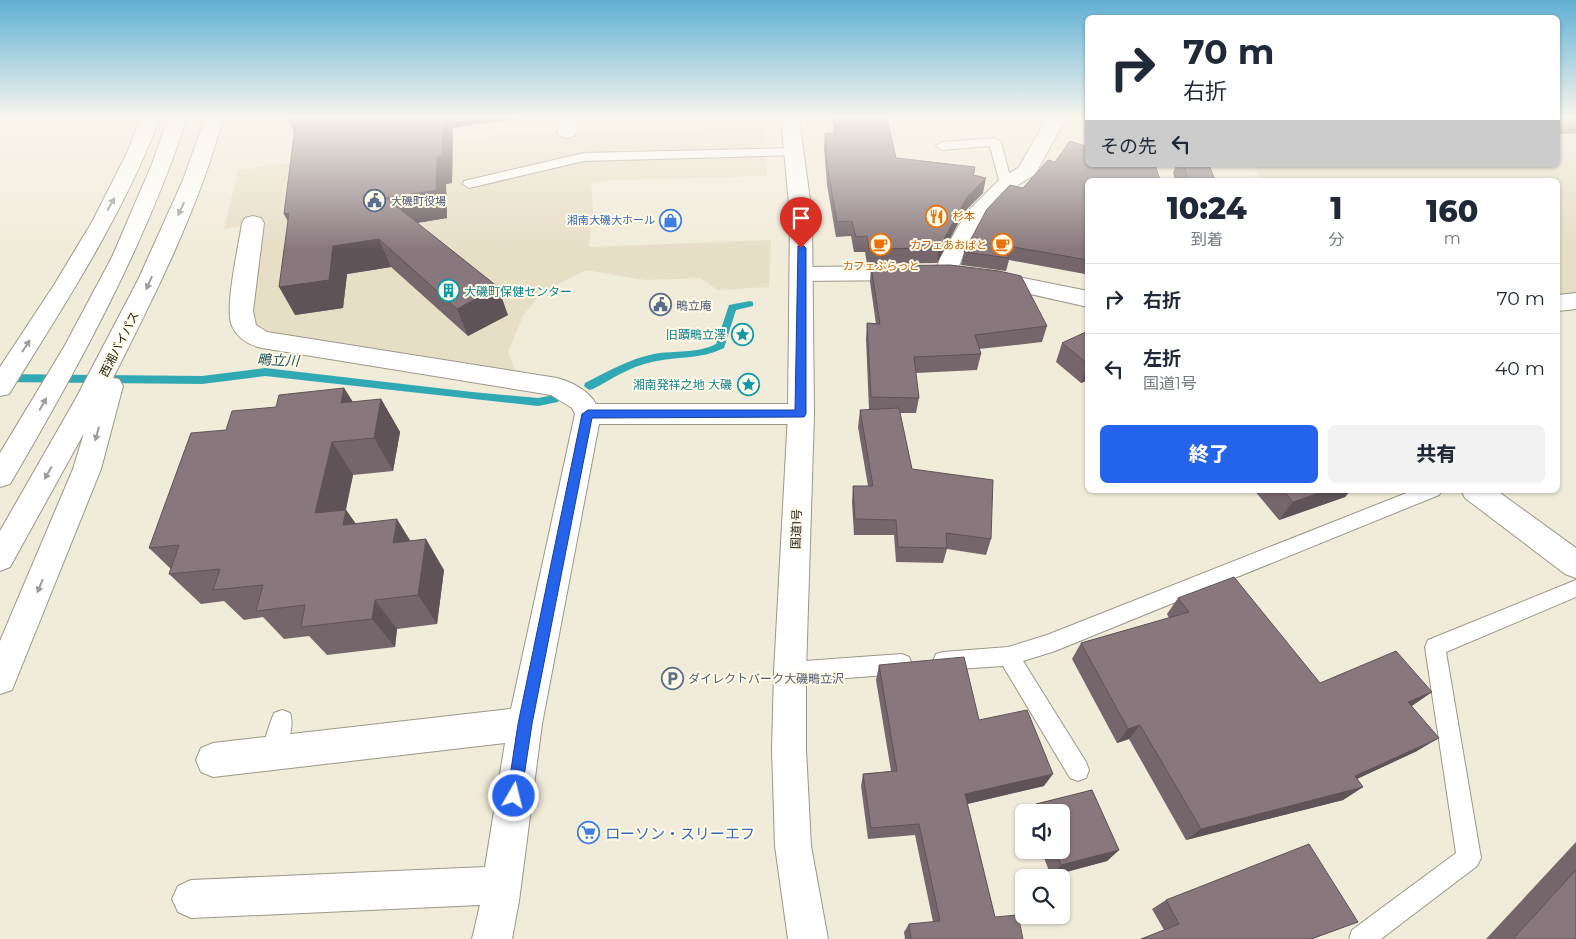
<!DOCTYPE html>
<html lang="ja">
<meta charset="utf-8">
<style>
body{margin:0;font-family:Montserrat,"Noto Sans JP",sans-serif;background:#f2f2f3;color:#1f2937;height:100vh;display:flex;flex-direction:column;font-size:19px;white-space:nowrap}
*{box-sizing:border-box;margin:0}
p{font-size:16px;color:#747a83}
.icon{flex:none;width:28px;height:28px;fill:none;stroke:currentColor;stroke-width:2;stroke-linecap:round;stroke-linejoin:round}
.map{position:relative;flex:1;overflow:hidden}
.drawer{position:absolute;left:1085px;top:178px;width:475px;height:315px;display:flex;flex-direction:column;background:#fff;border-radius:8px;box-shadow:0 1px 4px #0004}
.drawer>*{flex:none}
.hud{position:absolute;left:1085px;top:15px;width:475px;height:152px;border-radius:8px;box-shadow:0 1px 4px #0004;background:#fff;color:#1f2937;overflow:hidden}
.buttons{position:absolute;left:1015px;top:804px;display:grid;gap:10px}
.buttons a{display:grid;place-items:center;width:55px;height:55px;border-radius:8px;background:#fff;box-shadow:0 1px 4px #0004;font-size:25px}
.pin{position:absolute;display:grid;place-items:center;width:42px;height:42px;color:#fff;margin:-51px -21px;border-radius:50% 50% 50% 0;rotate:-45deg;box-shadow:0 0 5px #0007}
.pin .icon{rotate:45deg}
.me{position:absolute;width:55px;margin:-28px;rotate:8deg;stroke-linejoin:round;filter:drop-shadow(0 0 4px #0008)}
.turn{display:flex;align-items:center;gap:18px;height:105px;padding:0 15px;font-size:22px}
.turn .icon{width:65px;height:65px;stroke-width:2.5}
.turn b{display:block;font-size:35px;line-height:42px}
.then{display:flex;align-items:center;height:48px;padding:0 15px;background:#0003;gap:10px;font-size:19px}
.eta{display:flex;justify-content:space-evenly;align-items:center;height:85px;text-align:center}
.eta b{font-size:30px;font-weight:800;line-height:35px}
.primary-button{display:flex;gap:10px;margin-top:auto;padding:10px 15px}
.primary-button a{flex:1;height:58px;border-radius:8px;background:#2563eb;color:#fff;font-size:20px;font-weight:800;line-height:58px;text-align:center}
.primary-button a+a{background:#f2f2f3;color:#1f2937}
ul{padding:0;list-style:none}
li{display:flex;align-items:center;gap:15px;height:70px;padding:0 15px;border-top:1px solid #e0e1e3}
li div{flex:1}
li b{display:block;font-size:19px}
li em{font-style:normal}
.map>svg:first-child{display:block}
.built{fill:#e7dec6}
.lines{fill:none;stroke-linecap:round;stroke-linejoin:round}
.stream{fill:#31a9b4;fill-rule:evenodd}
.service-casing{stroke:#9d9788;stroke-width:2}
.minor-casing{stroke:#9d9788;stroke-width:2}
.tertiary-casing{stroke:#9d9788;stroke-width:2}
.trunk-casing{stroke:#9d9788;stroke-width:2}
.motorway-casing{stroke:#9d9788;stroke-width:2}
.service{fill:#fff;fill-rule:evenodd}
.minor{fill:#fff;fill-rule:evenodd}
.tertiary{fill:#fff;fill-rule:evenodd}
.trunk{fill:#fff;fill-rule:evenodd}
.motorway{fill:#fff;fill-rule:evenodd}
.wall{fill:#75666c}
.shaded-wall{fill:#5f5358}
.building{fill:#88777d;stroke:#5f5358}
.oneway{fill:#9e9c9a}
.route{fill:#2563eb;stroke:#184099}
.labels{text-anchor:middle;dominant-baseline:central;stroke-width:4;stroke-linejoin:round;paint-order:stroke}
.far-service-label{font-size:11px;fill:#4e5e75;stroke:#fff9e7;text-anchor:start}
.far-food-label{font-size:11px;fill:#c56008;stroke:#fff9e7;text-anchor:start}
.far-shop-label{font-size:11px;fill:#366cbe;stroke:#fff9e7;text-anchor:end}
.culture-label{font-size:12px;fill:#0d838f;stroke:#fff9e7;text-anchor:end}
.service-label{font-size:12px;fill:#4e5e75;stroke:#fff9e7;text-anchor:start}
.street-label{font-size:12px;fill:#27241e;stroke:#fff9e7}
.water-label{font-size:14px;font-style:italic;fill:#215358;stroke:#fff9e7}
.near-shop-label{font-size:15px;fill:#366cbe;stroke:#fff9e7;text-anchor:start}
</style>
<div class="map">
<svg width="1576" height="939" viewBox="0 0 1576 939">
<rect width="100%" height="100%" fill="#f1ebda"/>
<g class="built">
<polygon points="1558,118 1576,118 1576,300 1558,302 1558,180 1263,180 1251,165 1558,165"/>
<polygon points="764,127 767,176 616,180 591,183 593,209 589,247 771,240 769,287 717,290 701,278 645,280 586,270 541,293 523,316 508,352 519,381 249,334 253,225 224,229 238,170 498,135"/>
</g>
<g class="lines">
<g class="stream">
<path d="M750,301L753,302V306L736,310L724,348C700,360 677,356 652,362C631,366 612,379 593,389L589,390L584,386L585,383C607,372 629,359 654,354C675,350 696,354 716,344L729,305Z"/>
<polygon points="265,368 472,392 538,398 554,395 559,399 558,402 538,406 265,376 202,384 0,382 0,374 202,376"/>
</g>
<defs>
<g id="service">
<polygon points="995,138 1001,142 1012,184 1011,187 1006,188 1000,184 990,146 942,150 936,146 942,142"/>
<polygon points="794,148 800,152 798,155 584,161 469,188 463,184 464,181 584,153"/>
<polygon points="1414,490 1442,490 1439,495 1055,651 1023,661 1086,762 1089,770 1086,778 1078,781 1070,778 1003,666 943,670 936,668 933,661 936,654 943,652 1008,647 1047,635"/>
<polygon points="1576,580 1576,597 1446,652 1481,858 1477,866 1381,939 1349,939 1352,930 1456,853 1425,647 1428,640"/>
<polygon points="902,654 909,657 912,664 909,671 902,674 790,682 783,679 780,672 783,665 790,662"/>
<path d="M282,710L290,713C295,726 287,748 282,762L274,765L266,762C260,748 269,726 274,713Z"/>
</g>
<g id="minor">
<polygon points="560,118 578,118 577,132 574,136 567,138 560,136 557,132"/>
<polygon points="1047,118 1066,118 1037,171 1034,175 1013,188 983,221 962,258 955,277 947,279 939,277 936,272 940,258 966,213 999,180 1019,167"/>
<path d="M253,216L261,218L264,223L253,311L256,325L267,332L557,378C572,382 589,391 596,404H801L810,407L814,414L810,421L801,424H599L542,724L519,901L512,939H472L480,905L191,918L178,912L172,899L178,886L191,880L485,867L505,743L213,777L201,772L196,760L201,748L213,743L511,709L575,414L572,408L551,395L262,348C249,345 238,339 232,326C224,308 239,245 242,223L245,218Z"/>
<polygon points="1461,490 1496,490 1576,548 1576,578 1565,574 1465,498"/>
</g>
<g id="tertiary">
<polygon points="909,266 917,268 920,273 917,278 909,280 801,281 793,279 790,274 793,269 801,267"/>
<polygon points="989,271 1088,291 1088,307 981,283 978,278 981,273"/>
<polygon points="1576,293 1576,309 1558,311 1558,295"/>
</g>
<polygon id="trunk" points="781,118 799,118 812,215 814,414 806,672 806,749 811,846 828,939 788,939 775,846 772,749 774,672 788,414 790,215"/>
<g id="motorway">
<path d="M141,118H160C122,217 65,304 9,394L0,396V367L54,285L92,222L127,153Z"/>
<path d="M168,118H187C144,248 79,366 10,484L0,487V453L64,347L112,257L152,164Z"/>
<path d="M205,118H223C199,208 155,295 113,378L119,379L123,386L101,469L12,690L0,694V641L73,469L84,433L10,567L0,571V531L75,400L138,280L183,180Z"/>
</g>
</defs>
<use href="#service" class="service-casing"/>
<use href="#minor" class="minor-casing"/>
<use href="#tertiary" class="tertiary-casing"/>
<use href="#trunk" class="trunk-casing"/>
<use href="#motorway" class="motorway-casing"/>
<use href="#service" class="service"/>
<use href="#minor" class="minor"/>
<use href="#tertiary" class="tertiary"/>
<use href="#trunk" class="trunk"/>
<use href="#motorway" class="motorway"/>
</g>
<g class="wall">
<polygon points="832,118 887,118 896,158 975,167 974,175 983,193 964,212 937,263 867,264 865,252 854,252 851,236 836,237 827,185 824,148 825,133 834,133"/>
<rect x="1558" y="118" width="18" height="16"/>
<polygon points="453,128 452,183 446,184 447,218 417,223 508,315 468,336 391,267 347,274 343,308 295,315 288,221 284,214 294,132"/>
<polygon points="1176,165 1209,165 1215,180 1175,180 1173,173"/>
<polygon points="1088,180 1088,268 1085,274 1009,260 1006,271 961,265 964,252 1023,188"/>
<polygon points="871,266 1047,326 1042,342 979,349 981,354 977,370 916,373 919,398 916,413 900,413 912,469 991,539 986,555 947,549 943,563 896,562 894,535 854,535 852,502 853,486 868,486 858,427 860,410 869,410 866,339 867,323 876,324 870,282"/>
<polygon points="1088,331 1088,380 1081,383 1056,362 1062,343"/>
<polygon points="344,388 353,402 381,399 400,432 393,471 353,475 346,510 356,524 411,541 444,570 437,624 397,629 395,647 327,655 309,636 284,639 263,617 244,620 224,601 201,604 169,574 171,569 149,548 276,407"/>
<polygon points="1254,490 1351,490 1345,497 1279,520"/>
<polygon points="1178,598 1320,683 1432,692 1412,706 1417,751 1357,779 1363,787 1343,800 1186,840 1129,739 1117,743 1072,659 1081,643 1169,618 1167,614"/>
<polygon points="879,665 979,720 1044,786 967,804 995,917 1023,939 905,939 904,932 909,924 933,922 915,835 868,839 861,786 863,774 891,771 876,680"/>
<polygon points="1092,790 1119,850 1107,861 1051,876 1041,850 1061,850 1061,812 1030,812 1036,804"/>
<polygon points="1576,842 1576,939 1486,939"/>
<polygon points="1166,900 1358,922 1312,939 1141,939 1164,930 1152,909"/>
</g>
<g class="shaded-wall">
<polygon points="443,118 525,118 453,128 452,183 446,184 447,218 397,226 386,198 437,157"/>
<polygon points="296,119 302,147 288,120"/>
<polygon points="986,178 983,193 964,212 937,263 939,248 967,197"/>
<polygon points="289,213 299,241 284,214"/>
<polygon points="379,239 391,267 347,274 343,308 295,315 279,287 333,246"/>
<polygon points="498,287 508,315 468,336 457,309"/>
<polygon points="1088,366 1088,380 1081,383"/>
<polygon points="344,388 364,421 341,403"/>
<polygon points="381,399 400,432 393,471 374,438"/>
<polygon points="332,442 353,475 338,544 315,513"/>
<polygon points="1328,490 1351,490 1345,497 1279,520 1293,502"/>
<polygon points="346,510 368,541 343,525"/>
<polygon points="397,519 416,550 393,543"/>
<polygon points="426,539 444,570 437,624 418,595"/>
<polygon points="375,600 397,629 395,647 372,619"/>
<polygon points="1432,692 1411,706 1408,702"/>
<polygon points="1140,725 1129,739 1117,743 1128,729"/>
<polygon points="1439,738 1417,751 1335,789 1355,776"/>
<polygon points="1053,774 1044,786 959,806 965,794"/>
<polygon points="1363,787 1343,800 1186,840 1201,829"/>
<polygon points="1119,850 1107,861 1051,876 1061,865"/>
</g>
<g class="building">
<polygon points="289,118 443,118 442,156 437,157 436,190 386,198 498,287 457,309 379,239 333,246 329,280 279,287 289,213 284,214 296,119 288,120"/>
<polygon points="835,118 887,118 896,158 975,167 973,175 986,178 967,197 939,248 869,249 867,236 856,237 852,221 837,222 828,170 825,133 837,133"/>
<polygon points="1070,141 1088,147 1088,165 1155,165 1160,180 1088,180 1088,260 1002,245 1009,258 964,252 987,209 1010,185 1023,188 1048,160 1055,162"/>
<polygon points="1184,165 1209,165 1215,180 1188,180"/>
<polygon points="950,265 999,271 1021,276 1047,326 975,335 981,354 914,357 919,398 871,397 867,323 880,324 871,266"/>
<polygon points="1088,331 1088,364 1062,343"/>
<polygon points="344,388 341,403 381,399 374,438 332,442 315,513 346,510 343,525 397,519 393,543 426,539 418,595 375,600 372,619 301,627 305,605 256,611 263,585 213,590 220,569 169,574 179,545 149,548 191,433 226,430 232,411 276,407 279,395"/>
<polygon points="899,408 912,469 993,480 991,539 946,533 947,548 898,547 896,520 855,519 853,486 873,486 860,410"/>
<polygon points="1283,490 1328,490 1293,502"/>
<polygon points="1234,577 1320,683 1396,651 1432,692 1408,702 1439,738 1355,776 1363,787 1201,829 1140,725 1128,729 1081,643 1189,612 1178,598"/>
<polygon points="964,657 979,720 1027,710 1053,774 965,794 995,917 1018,915 1023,939 911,939 909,924 940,921 919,824 871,828 863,774 897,771 879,665"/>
<polygon points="1092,790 1119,850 1061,865 1055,850 1061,850 1061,812 1040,812 1036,804"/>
<polygon points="1309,844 1358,922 1311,939 1141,939 1179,924 1166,900"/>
<polygon points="1576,870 1576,939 1513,939"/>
</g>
<defs><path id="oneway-solid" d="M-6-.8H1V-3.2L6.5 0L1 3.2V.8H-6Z" transform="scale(1.25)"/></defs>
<g class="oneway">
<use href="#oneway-solid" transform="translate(111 204) rotate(-61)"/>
<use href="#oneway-solid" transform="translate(181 209) rotate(115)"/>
<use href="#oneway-solid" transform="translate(149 283) rotate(114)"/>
<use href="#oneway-solid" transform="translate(26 346) rotate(-57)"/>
<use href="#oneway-solid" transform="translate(43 404) rotate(-61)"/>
<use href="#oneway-solid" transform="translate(97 434) rotate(105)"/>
<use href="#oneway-solid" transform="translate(48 473) rotate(120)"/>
<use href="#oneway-solid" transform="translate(40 586) rotate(112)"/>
</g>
<linearGradient id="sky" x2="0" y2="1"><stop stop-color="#5fb0d3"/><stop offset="0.47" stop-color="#f9f6ee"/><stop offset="1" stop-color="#f9f6ee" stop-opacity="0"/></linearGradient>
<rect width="1576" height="250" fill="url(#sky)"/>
<polygon class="route" points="798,246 804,246 806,248 806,414 804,417 592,418 532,724 521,796 519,801 514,803 509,801 507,796 518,724 582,414 588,410 795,410"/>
<defs>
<symbol id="civic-ring" viewBox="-11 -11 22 22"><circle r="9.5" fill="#fff9e7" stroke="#5c6f8a" stroke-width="1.5"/><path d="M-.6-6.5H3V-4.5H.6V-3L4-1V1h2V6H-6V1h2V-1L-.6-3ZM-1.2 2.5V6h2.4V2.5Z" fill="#5c6f8a"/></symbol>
<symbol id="restaurant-ring" viewBox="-11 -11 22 22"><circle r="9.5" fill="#fff9e7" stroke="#e8710a" stroke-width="1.5"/><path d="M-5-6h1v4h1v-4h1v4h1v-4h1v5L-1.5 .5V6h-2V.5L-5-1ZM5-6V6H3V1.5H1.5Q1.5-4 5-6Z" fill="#e8710a"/></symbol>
<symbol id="shop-ring" viewBox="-11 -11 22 22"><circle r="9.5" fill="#fff9e7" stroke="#3f7fe0" stroke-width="1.5"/><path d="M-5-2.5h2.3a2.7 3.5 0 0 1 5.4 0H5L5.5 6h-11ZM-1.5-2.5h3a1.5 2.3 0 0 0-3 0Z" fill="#3f7fe0"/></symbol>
<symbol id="cafe-ring" viewBox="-11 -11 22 22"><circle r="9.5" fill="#fff9e7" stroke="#e8710a" stroke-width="1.5"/><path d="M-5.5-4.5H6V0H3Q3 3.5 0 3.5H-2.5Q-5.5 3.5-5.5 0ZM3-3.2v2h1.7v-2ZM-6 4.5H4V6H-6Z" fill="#e8710a"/></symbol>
<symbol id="building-ring" viewBox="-11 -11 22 22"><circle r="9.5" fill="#fff9e7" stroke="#0f9aa8" stroke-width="1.5"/><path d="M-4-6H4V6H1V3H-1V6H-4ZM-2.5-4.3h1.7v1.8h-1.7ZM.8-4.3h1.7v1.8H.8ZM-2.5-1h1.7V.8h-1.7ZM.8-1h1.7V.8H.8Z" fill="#0f9aa8"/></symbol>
<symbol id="sight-ring" viewBox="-11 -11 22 22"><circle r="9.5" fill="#fff9e7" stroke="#0f9aa8" stroke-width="1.5"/><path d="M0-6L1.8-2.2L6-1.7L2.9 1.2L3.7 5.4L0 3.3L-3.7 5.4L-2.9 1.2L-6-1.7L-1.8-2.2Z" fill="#0f9aa8"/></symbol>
<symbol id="parking-ring" viewBox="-11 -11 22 22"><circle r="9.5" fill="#fff9e7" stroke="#5c6f8a" stroke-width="1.5"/><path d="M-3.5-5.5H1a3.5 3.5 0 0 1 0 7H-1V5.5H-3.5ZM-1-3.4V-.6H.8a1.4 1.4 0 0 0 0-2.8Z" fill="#5c6f8a"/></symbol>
<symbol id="supermarket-ring" viewBox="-11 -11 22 22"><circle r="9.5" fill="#fff9e7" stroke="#3f7fe0" stroke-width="1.5"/><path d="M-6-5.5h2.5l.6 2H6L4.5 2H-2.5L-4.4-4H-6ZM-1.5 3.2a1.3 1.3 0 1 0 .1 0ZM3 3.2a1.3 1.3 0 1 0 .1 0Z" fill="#3f7fe0"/></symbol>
</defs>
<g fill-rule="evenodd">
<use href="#civic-ring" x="362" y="188" width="25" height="25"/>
<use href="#restaurant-ring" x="924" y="204" width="25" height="25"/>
<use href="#shop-ring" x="658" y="208" width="25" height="25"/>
<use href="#cafe-ring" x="868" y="232" width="25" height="25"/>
<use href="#cafe-ring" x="990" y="232" width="25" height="25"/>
<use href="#building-ring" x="436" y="278" width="25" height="25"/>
<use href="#civic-ring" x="648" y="292" width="25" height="25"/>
<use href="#sight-ring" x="730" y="322" width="25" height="25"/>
<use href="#sight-ring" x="736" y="372" width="25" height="25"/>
<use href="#parking-ring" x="660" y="666" width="25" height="25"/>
<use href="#supermarket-ring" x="576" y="820" width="25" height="25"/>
</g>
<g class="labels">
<g class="far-service-label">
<text x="391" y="201">大磯町役場</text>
</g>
<g class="far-food-label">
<text x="953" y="216">杉本</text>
<text x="987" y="245" text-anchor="end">カフェあおばと</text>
<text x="881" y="266" text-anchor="middle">カフェぶらっと</text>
</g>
<g class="far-shop-label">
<text x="655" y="220">湘南大磯大ホール</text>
</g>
<g class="culture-label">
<text x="464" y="291" text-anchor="start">大磯町保健センター</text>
<text x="726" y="334">旧蹟鴫立澤</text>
<text x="732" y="384">湘南発祥之地 大磯</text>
</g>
<g class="service-label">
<text x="676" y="305">鴫立庵</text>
<text x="688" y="678">ダイレクトバーク大磯鴫立沢</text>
</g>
<g class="street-label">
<text transform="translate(119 344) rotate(-63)">西湘バイパス</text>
<text transform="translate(796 529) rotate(-88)">国道1号</text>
</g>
<g class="water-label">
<text transform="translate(278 360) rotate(3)">鴫立川</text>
</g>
<g class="near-shop-label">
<text x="605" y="833">ローソン・スリーエフ</text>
</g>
</g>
</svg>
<div class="buttons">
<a><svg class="icon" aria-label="sound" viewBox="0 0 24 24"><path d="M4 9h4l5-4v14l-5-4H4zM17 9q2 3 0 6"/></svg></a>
<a><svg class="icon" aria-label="search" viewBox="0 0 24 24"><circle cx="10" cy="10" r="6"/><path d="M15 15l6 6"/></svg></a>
</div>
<div class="pin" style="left:801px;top:248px;background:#d93025"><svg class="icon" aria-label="arrive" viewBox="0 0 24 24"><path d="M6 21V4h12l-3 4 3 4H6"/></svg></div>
<svg class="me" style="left:514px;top:796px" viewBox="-20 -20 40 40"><circle r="17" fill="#2563eb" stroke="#fff" stroke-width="3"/><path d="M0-11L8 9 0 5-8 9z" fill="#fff"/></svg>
<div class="hud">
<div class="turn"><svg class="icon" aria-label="right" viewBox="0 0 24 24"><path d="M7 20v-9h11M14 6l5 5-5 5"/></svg><div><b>70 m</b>右折</div></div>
<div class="then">その先<svg class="icon" aria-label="left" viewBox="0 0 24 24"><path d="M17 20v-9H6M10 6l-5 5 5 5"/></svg></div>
</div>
<section class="drawer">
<div class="eta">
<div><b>10:24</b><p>到着</p></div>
<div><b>1</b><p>分</p></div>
<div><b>160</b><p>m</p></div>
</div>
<ul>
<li><svg class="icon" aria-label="right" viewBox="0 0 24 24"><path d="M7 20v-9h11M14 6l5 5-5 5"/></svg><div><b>右折</b></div><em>70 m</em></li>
<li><svg class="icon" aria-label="left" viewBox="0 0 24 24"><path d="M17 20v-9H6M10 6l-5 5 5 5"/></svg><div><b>左折</b><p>国道1号</p></div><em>40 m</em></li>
</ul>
<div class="primary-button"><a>終了</a><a>共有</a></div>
</section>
</div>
